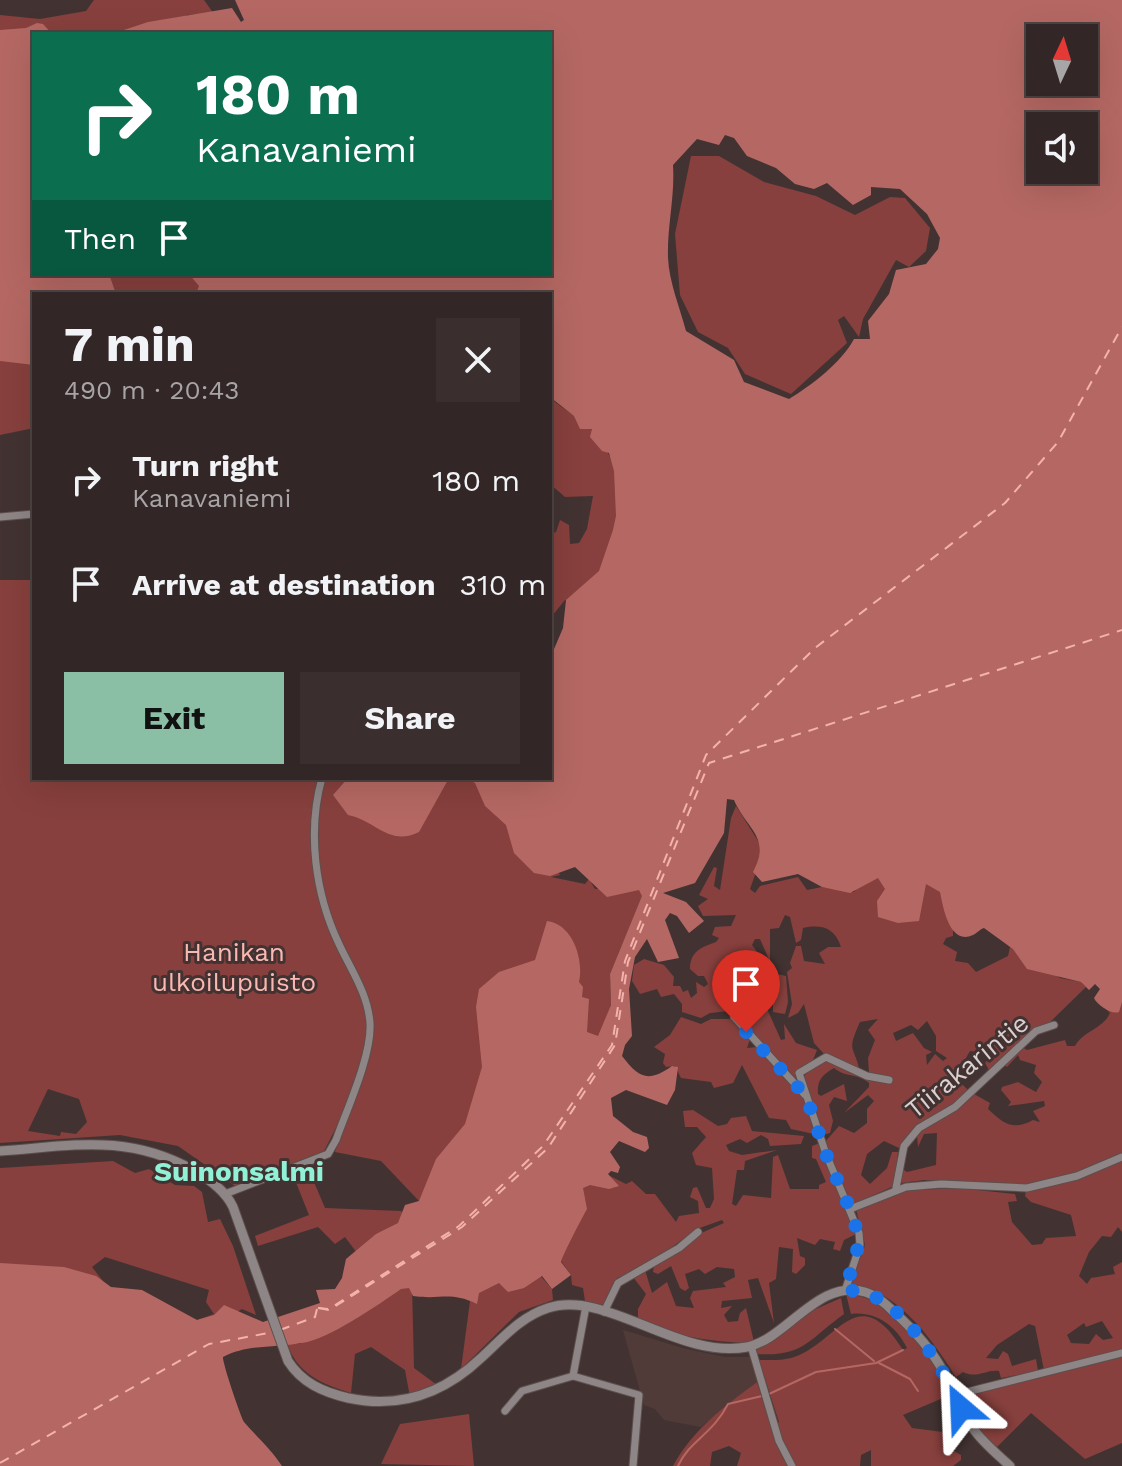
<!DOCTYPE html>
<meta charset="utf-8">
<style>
body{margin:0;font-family:"Work Sans",sans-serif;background:#3a2e2e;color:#f1f3f6;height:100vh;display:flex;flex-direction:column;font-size:30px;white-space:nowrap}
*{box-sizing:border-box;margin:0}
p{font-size:26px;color:#a8a5a7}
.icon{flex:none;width:44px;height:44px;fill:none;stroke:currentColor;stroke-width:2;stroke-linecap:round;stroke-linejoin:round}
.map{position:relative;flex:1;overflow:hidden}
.side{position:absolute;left:32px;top:292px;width:520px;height:488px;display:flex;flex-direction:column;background:#322626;border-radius:0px;box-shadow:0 8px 32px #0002,0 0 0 2px #4d4343}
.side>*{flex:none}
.guide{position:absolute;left:32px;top:32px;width:520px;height:244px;border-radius:0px;box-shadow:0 8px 32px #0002,0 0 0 2px #4d4343;background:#0b6e4f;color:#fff;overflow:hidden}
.needle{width:52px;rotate:4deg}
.fabs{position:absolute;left:1026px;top:24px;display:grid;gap:16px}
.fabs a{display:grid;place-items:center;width:72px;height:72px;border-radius:0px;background:#322626;box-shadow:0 8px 32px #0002,0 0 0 2px #4d4343;font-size:40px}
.pin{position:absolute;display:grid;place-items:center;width:68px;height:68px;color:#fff;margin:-82px -34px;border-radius:50% 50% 50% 0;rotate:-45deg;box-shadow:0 0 8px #0007}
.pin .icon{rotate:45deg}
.me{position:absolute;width:88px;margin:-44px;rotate:334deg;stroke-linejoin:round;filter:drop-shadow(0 0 6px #0008)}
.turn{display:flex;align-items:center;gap:28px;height:168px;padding:0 32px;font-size:36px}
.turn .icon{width:104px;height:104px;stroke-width:2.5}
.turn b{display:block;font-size:56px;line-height:68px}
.then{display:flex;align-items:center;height:76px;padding:0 32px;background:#0003;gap:16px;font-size:30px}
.round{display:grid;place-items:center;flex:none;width:84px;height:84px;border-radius:0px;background:#3a2e2e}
.head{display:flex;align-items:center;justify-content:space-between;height:136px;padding:0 32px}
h1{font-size:48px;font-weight:700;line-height:60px}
.action{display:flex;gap:16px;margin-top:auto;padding:16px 32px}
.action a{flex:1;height:92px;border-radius:0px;background:#8abfa5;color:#111;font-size:32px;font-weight:700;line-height:92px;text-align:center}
.action a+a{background:#3a2e2e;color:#f1f3f6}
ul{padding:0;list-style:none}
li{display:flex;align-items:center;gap:24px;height:104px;padding:0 32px}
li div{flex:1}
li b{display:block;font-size:30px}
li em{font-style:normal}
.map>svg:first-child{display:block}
.built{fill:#513b39}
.green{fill:#87403d;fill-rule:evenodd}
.water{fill:#b56863;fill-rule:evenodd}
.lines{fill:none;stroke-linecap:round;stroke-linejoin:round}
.stream{stroke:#b56863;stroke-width:2}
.ferry{stroke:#f4b2ac;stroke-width:2;stroke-dasharray:10 8;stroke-linecap:butt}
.minor-casing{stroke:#5d4f4e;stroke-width:9}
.tertiary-casing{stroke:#5d4f4e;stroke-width:11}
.minor{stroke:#8e8686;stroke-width:7}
.tertiary{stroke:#8e8686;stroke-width:9}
.route{stroke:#1a73e8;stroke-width:14;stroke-dasharray:0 25.2}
.labels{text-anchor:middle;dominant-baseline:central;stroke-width:6;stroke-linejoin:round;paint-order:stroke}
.park-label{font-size:26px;fill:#fab8b2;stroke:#423332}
.street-label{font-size:26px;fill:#dad0cf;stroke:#423332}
.neighbourhood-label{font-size:28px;font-weight:bold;fill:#90f1d7;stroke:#423332}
</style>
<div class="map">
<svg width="1122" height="1466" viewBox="0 0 1122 1466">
<rect width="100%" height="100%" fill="#423332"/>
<polygon class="built" points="623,1330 686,1349 725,1357 752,1357 757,1382 701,1427 664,1420 655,1409 644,1405"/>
<g class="green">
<polygon points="94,0 204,0 214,14 187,15 182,34 34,34 0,124 0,15 40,19 86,11"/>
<polygon points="691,156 719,156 764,182 816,196 855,215 890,197 905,198 930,228 926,251 909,267 896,260 863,319 859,337 844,316 838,320 847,343 791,394 745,374 728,348 698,332 680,295 675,234"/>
<polygon points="0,191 34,274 216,274 225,294 34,294 34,428 0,435"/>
<path d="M550,397C563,411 582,417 594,432C618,460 625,501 637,535L577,601L565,600L552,616L550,534L556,532L560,520L569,525L570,544L579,543L587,529L593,496L565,497L550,484Z"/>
<path d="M0,580H34V778H503L560,875L551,877L585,884L589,879L595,889L647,885L610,974L611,1005L605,1022L609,1023L514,1157L416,1203L419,1201L381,1161L335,1152L343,1127L338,1124L324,1151L235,1186L178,1146L120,1135L0,1143ZM48,1089L79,1099L87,1122L76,1134L61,1132L60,1136L28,1131Z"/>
<path d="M736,806L760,844L761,858L750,889L755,893L760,886L798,877L807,890L822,887L854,892L868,875L938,876L953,930V936L946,938L943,944L957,952L955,961L968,963L976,972L1008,956L1010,947L1004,942L1060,978L1081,982L1086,987L1048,1024L1030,1033L989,1070L985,1063L990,1057L989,1054L970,1051L959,1070V1081L969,1091C947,1113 918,1124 899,1148L884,1141L867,1154L861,1175L870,1184L887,1168L892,1152H898L894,1186L851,1205L825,1142L839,1126L854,1133L867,1123V1109L874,1101L868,1095L844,1113L869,1087V1083C858,1073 846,1078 834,1068C822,1075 817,1080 818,1094L821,1096L844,1084L847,1101L834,1097L829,1105L833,1121L830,1133L822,1135L804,1076L825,1055L814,1043L804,1004L798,1013L788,1018L792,1004L787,972L792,968L790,963L796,946H801L804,961L825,964L819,953L828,947H841C835,928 822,924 803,928L801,940L796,943L790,917L785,915L779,928L770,929V962L760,939H755L752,945L758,953L737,961L728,979L730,988L739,991L744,984L742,979L732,975L738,966L741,973L763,963L772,973L786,976L788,1002L785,1014L773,1012V998L769,997L768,1011L781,1040L785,1039L784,1024L796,1043L817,1050L813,1060L797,1073L803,1088L729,1011L710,1013L701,1018L682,1012V1004L674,994L661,997L657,989L640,994L632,981L634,965L644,959L664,965L674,977L673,986H680L683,992L688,990L691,998L697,993L696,982L704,987L708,984L704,976H698L690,969C690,952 701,947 716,942L719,938L712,935L715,927L731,926L736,915L703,916L698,906L708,899L699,895L714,867L717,868L714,886L720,890L731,818ZM878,1019L868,1030L875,1040L868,1058L869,1073L860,1072C854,1044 846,1053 860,1022ZM927,1021L936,1036V1051L947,1058L943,1061L935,1054L927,1065L926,1055L932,1052L924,1048L913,1033L896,1041L893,1033L911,1025L918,1030Z"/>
<path d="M1122,990V1155L1066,1177L1033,1185L924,1180L901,1183L904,1163V1170L907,1172L936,1165L937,1133L924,1134L918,1147L917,1135C936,1117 957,1115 974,1094L990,1103L988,1109C1004,1124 1013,1131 1033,1120L1040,1122L1033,1111L1045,1106L1044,1101L1008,1106L1011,1102L1001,1090L1002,1087L1018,1082L1036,1092L1042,1082L1034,1073L1036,1065L1020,1060L1018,1055L1007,1067L1003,1064L1022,1047L1027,1050L1065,1040L1067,1046H1075C1083,1031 1103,1029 1110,1013L1102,1005Z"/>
<polygon points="681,1017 701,1024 711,1019 732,1019 750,1039 747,1048 757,1047 805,1097 814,1134 791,1129 786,1120 769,1118 742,1065 733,1083 714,1088 711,1082 681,1078 675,1066 666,1067 663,1063 665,1054 654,1047 670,1035"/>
<path d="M693,1110L718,1126L727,1124L731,1118L746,1116L752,1131L804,1136L801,1144L770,1146L768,1139L761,1135L747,1143L740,1139L726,1145L729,1151L742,1155L777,1150L745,1161L744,1170H737L732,1204L736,1206L743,1195L771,1198L773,1157L778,1155L790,1189H819V1185L826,1182L816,1159L812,1158V1146L820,1143L856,1234L844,1240L840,1251L833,1249L835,1242L820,1239L815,1245L797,1238L800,1256L805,1258V1265L796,1274L792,1272L793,1249L779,1247L776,1279L769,1283L774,1323L758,1278L748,1280L752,1298L722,1301L721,1308L732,1306L724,1315L728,1322L738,1321L740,1313L746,1308L754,1342C727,1345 660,1335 638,1318V1309L646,1294L633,1277L645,1270L652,1293L667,1282L676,1306L694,1308L690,1298L693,1291L726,1287L723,1283L735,1277L734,1269L717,1267L705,1274L699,1269L685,1274L689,1288L685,1291L680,1288L671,1266L658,1274L653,1272L654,1266L699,1234L724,1223L722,1220L697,1229L640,1270L617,1278L603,1305L585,1301L583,1288L572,1285L571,1275L561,1261L570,1193L608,1175L626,1184L632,1181L646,1194H655L676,1222L679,1216L699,1213L698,1201L690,1197L693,1188L697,1187L706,1208H710L714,1199L712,1168L696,1165L692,1153L706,1137L697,1127H685L683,1111Z"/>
<path d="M1122,1160V1232L1118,1227L1111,1237L1102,1236L1089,1252L1079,1276L1087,1284L1091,1278L1115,1274L1113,1267L1122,1262V1350L1044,1370L1035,1326L1029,1324L997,1345L986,1358L998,1359L1003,1351L1008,1354L1012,1366L1036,1359L1038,1371L1001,1378L999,1371C986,1369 978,1379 963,1372L956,1377C934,1342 896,1287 850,1285L865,1245L856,1209L895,1191L958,1188L1015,1194L1017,1201L1008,1202L1012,1222L1032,1245L1042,1244L1046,1238L1076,1236L1071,1215L1031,1202L1025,1196L1026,1191L1067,1181ZM1102,1321L1113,1338L1103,1340L1096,1334L1089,1344L1071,1343L1067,1335L1084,1323L1086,1327Z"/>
<polygon points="113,1161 135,1173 149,1169 175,1185 194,1186 202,1192 208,1222 220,1219 233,1246 256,1315 242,1309 204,1332 191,1318 197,1320 214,1314 206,1302 209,1290 105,1257 92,1267 106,1285 0,1299 0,1168"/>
<polygon points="308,1168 325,1208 401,1211 415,1230 372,1273 345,1237 335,1244 318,1227 258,1246 255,1236 309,1215 293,1175"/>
<polygon points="523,1256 552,1289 553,1300 519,1312 461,1369 470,1301 466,1296"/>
<path d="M412,1286L414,1368L437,1385L410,1397L405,1370L371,1347L355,1354L351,1393C322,1384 297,1374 287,1343L300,1344L373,1292Z"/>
<path d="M846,1294C895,1297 930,1354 950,1395L903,1415L912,1428L950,1433L959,1444L952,1450L961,1455V1460L953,1466H871V1450L861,1455L860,1466H737L741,1453L729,1446L712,1452L710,1466H673C693,1429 724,1407 757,1382L770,1422H779L759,1360C772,1360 784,1361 797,1356C839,1339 859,1279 903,1350L907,1348C896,1326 876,1311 851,1314Z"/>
<path d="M841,1298L844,1314C809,1339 804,1357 757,1354L756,1349L802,1315Z"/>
<path d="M1122,1357V1443L1085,1459L1031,1413L996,1448C983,1435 963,1416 966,1396Z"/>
<polygon points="469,1414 474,1466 381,1464 400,1424"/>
</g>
<g class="water">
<path d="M235,0H1122V1002L1119,1012C1112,1015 1097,1005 1094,998L1100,989L1095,984L1089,990L1081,982L1027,969L1013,949L984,928C980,929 977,933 973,935C949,946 943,906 940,892L926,884L919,921L898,923L878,917L877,901L885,889L878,878L850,893L822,887L798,874L762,882L753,872C772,837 746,829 734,800L727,799L724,833L695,883L663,893L686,902L704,921L689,933L677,916L670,913L665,920L679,958L658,962L647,939L635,957L629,989L632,1036L625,1045L622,1056C639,1078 648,1083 672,1066L678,1067L675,1090L667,1105L626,1090L611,1098L613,1116L633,1132L647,1137L649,1148L645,1152L619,1141L610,1152L620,1167L618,1173L611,1171L608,1174L619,1186L609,1189L590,1185L583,1188L587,1209C583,1216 562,1256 561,1262L571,1275L552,1289L542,1276L524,1288L508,1292L499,1283L479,1293L477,1304C450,1291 441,1300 413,1296L409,1288L401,1289C378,1305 329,1339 302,1343C275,1348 248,1344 223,1357C222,1362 241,1418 244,1422C257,1437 271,1449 282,1466H0V1263L64,1267L96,1276L111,1287L142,1290L197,1320L214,1315L224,1305L263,1322L320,1303L316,1290L335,1289L342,1278L346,1259L376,1234L398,1223L405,1205L419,1201L436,1159L465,1124L482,1067L476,1007L479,989L499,972L535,960L547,921C573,924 584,960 579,982L583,987L582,997L589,999L587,1032L598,1036L611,1005L610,974L642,896L639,890L607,897L575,867L550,876L534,873L514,853L506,825L485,806L475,783L464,778H550V648L554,649L563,628L566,600L599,571L613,530L616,516L614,471L609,453L602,451L590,437L592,429H580L574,416L550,397V294H196L199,286L189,274H550V34H112L148,22L232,8L241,22L244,20ZM1040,38H1084V82H1040ZM1040,126H1084V170H1040ZM725,135L734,138L747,156L776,168L795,184L814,189L827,183L853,205L871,195V187L900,189L927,214L940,238L938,249L926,264L896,270L889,294L868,321L870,339H854C841,363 812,385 789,399L744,382L734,360L686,331C680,308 669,282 668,258C667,226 675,197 673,165L697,139L719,145Z"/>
<polygon points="37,23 43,24 52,34 34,34 34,274 109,274 116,294 34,294 34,365 0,361 0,30 26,28"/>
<path d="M348,778H449L419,832C389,847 375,820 348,815L333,795Z"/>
</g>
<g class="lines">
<g class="stream">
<polyline points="835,1329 874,1361"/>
<polyline points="879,1363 910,1379 918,1391"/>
<polyline points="769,1394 816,1372 876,1363 903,1350"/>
<path d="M678,1466C689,1441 713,1434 728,1404L762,1396"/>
</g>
<g class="ferry">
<polyline points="318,1308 329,1309 459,1226 543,1146 612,1045 625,961 706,755 815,648 1005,503 1058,442 1122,327"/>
<polyline points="319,1308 329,1310 462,1227 548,1148 615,1045 628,962 709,763 1122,630"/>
<polyline points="280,1330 315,1317 317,1309"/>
<polyline points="0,1463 209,1344 274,1332"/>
</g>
<defs>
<g id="minor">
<polyline points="0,517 34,514"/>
<polyline points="734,1017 805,1095"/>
<polyline points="896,1188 904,1146 919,1128 955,1107 1036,1031 1054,1025"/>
<path d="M225,1194L328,1154L336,1140C347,1109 372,1055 370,1023C368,994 351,970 339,944C315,894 307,831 322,778"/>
<polyline points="850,1209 906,1187 941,1184 1027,1188 1077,1176 1122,1157"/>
<polyline points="845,1291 860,1245 859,1233 826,1154 799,1073 826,1057 867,1076 889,1080"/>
<polyline points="604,1312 618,1283 679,1248 698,1232"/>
<polyline points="751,1346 779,1441 792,1466"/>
<polyline points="573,1376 639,1395 633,1466"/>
<polyline points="955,1395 1122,1353"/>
<polyline points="505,1411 522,1391 573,1376 586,1306"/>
</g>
<path id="tertiary" d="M0,1151C73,1146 126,1133 193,1170C209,1179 225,1190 233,1207L288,1361C302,1383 323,1392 348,1398C399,1409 443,1394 481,1358C502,1339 520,1317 548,1308C606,1289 679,1360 747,1347C787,1339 818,1278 865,1292C876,1295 886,1304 894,1312C914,1330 932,1350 944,1373C954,1391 960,1411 972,1427C982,1442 997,1454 1010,1466"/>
</defs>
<use href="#minor" class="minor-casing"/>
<use href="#tertiary" class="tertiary-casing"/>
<use href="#minor" class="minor"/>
<use href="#tertiary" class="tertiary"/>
</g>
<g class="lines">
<path class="route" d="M746,1032L806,1096L826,1154L850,1209L860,1240L845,1291C895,1284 944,1369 961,1408"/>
</g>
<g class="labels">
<g class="park-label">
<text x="234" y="952">Hanikan<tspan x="234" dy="30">ulkoilupuisto</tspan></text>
</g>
<g class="street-label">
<text transform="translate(967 1066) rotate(-39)">Tiirakarintie</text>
</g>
<g class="neighbourhood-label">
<text x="239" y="1171">Suinonsalmi</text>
</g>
</g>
</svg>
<div class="fabs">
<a><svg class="needle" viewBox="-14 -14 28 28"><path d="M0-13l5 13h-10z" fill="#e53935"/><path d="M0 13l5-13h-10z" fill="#a8a5a7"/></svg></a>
<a><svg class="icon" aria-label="sound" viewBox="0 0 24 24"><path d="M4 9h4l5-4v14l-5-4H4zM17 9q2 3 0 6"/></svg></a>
</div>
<div class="pin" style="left:746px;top:1032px;background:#d93025"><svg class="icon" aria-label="arrive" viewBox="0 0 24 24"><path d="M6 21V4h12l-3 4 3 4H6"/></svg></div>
<svg class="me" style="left:961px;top:1408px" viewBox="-20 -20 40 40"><path d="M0-17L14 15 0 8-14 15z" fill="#1a73e8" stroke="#fff" stroke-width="4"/></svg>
<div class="guide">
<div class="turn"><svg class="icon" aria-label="right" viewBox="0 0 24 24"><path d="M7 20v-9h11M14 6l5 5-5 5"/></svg><div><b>180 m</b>Kanavaniemi</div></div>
<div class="then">Then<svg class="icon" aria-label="arrive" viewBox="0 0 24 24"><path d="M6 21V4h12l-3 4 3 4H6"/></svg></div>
</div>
<section class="side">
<div class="head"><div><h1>7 min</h1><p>490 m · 20:43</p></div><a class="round"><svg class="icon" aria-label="close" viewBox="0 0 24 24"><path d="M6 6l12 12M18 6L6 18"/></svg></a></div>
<ul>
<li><svg class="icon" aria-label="right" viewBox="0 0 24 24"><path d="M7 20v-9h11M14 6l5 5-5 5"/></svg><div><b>Turn right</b><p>Kanavaniemi</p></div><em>180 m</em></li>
<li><svg class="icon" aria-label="arrive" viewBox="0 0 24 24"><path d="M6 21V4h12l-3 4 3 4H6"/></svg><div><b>Arrive at destination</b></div><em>310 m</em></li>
</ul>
<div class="action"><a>Exit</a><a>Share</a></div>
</section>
</div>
